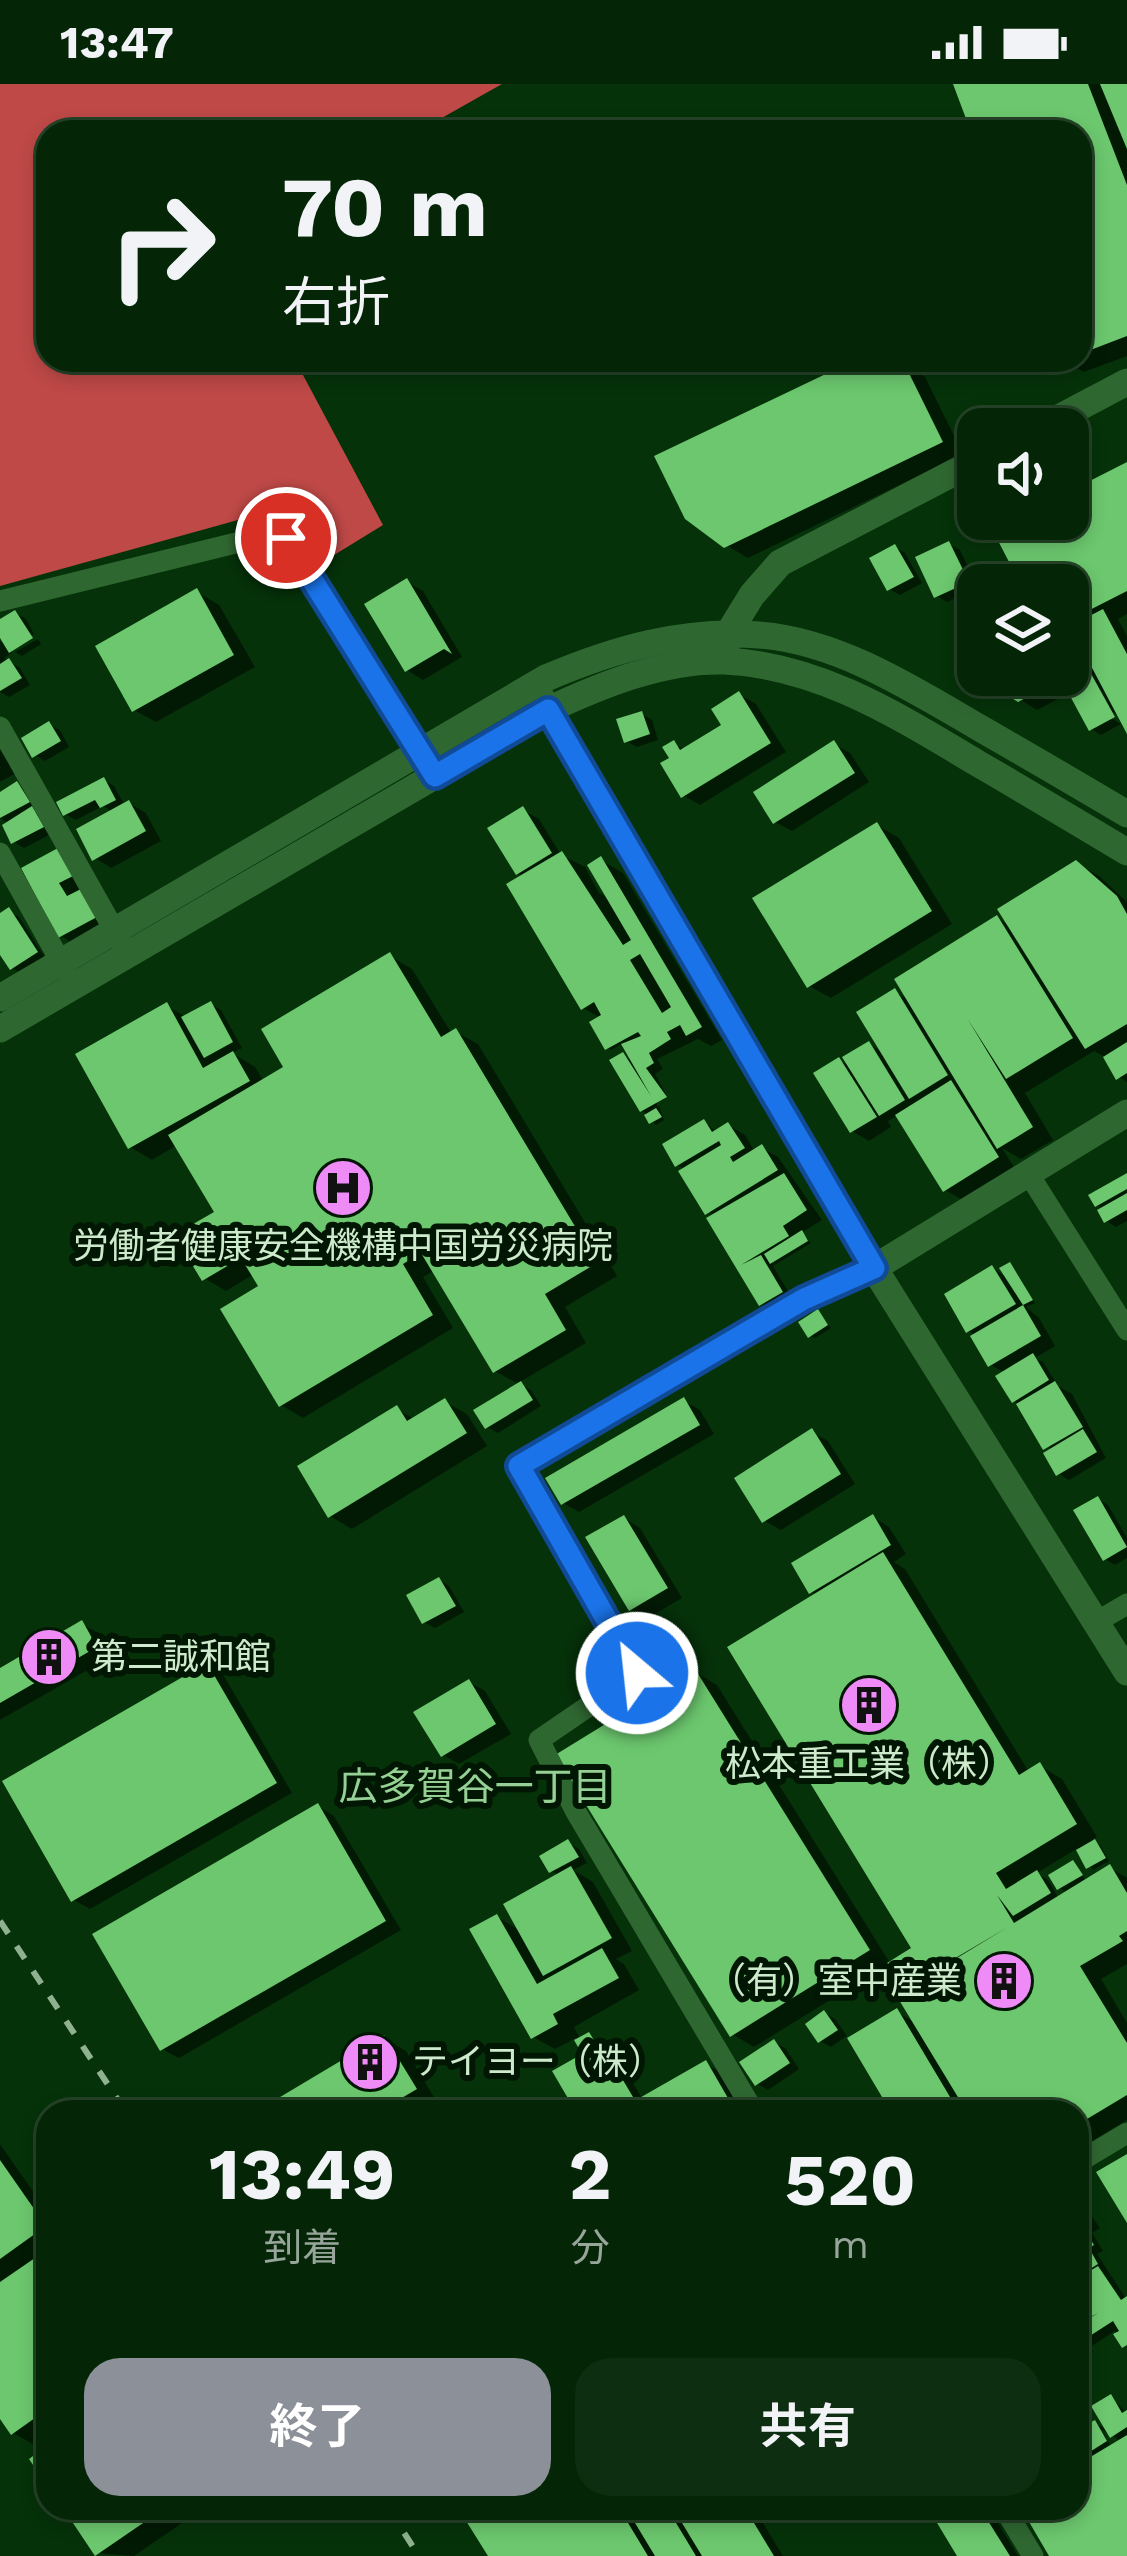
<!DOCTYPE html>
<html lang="ja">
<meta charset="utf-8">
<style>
body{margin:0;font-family:"Work Sans","Noto Sans JP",sans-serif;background:#0d2e11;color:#f1f3f6;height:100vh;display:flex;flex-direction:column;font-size:45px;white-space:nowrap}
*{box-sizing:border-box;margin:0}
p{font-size:39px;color:#97a59b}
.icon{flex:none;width:66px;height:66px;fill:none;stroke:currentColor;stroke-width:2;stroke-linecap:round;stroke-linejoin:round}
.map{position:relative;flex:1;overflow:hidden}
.drawer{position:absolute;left:36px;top:2016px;width:1053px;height:420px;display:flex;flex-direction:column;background:#042607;border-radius:36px;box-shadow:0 6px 18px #0003,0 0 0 3px #254328}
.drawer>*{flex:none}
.hud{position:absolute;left:36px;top:36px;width:1056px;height:252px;border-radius:36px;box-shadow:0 6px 18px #0003,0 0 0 3px #254328;background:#042607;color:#f1f3f6;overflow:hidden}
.tools{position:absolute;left:957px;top:324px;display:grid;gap:24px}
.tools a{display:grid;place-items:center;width:132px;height:132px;border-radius:24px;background:#042607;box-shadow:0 6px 18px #0003,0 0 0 3px #254328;font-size:60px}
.pin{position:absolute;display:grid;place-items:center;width:102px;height:102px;color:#fff;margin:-51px;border:6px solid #fff;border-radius:50%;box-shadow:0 3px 12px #0007}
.me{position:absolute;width:132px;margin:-66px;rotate:332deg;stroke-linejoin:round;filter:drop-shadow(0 0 9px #0008)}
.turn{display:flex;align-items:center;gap:42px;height:252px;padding:0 48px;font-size:54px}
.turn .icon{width:156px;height:156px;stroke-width:2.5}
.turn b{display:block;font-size:84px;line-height:102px}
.eta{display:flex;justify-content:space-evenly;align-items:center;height:204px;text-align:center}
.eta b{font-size:72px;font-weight:700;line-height:84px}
.action{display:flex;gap:24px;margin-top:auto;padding:24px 48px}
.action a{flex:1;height:138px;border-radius:36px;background:#8c9099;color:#fff;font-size:48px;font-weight:700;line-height:138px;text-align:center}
.action a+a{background:#0d2e11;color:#f1f3f6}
.status{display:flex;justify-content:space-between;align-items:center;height:84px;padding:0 60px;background:#042607;direction:ltr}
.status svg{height:33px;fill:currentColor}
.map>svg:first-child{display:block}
.water{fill:#be4947}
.shadow{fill:#0007;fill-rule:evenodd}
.building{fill:#6cc76e;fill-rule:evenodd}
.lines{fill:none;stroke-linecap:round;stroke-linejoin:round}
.minor{stroke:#2f6731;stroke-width:21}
.tertiary{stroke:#2f6731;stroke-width:27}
.rail{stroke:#8fb18f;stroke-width:6;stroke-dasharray:15 15;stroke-linecap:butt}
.route-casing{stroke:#114b97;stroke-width:30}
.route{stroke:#1a73e8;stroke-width:21}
.labels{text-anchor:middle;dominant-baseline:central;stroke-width:12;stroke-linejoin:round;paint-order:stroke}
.poi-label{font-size:36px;fill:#cdebcc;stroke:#021703}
.neighbourhood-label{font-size:39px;fill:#95d094;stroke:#021703}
</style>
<div class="status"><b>13:47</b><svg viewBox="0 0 49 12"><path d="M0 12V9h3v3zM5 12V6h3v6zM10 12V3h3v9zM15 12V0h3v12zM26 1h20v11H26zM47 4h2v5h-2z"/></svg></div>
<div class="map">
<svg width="1127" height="2472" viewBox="0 0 1127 2472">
<rect width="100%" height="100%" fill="#053209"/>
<polygon class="water" points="0,0 502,0 417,48 48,48 48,276 295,276 383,441 326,476 281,424 0,502"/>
<g class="shadow">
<polygon points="956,0 1127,0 1127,272 1084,288 1062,276 1080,276 1080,48 974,48"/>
<polygon points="861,276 895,276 925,293 963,370 748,474 726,461 658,373"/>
<polygon points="1127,381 1127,530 1118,535 1127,552 1127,644 1122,634 1103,623 1100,628 1121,640 1101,651 1091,645 1071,608 1037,626 980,591 1068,591 1068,501 1025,501 1023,435 1068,435 1068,412"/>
<polygon points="949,460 960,466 978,504 947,518 937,512"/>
<polygon points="895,463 905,469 922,499 900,511 889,505"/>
<polygon points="407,498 423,507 462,573 423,596 407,586"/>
<polygon points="197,508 219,521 255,583 156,638 134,626"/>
<polygon points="15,529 26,535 34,550 12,563 12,569 4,574 20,584 30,601 9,613 0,608 0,557 9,562 0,548 0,539"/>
<polygon points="38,555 41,560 22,572 15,568"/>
<polygon points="739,610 756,620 786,668 700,721 684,712 674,660 685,666 725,642"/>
<polygon points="642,630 652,636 658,656 637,663 626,657"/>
<polygon points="49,641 60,646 69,663 45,677 35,671"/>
<polygon points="834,660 850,669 869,698 792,747 775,738"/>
<polygon points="0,666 16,689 0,698"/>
<polygon points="104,696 114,702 125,722 129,719 146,729 161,757 111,784 95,774 113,728 103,722 76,736 65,730"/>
<polygon points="17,701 28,707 38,724 33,727 42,732 53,749 24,764 14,758 10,740 0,734 0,712"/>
<polygon points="523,726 539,735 561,771 585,783 599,809 611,815 601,776 623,789 722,956 711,962 698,955 657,975 663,985 655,990 666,1010 657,1016 657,1023 669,1015 659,1022 664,1036 656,1041 642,1026 623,972 636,979 623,959 611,966 607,963 601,934 583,924 524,793 518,789"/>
<polygon points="877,741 899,754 952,840 831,914 809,902"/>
<polygon points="57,768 87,801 78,806 98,818 111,843 77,862 61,852"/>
<polygon points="1076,779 1099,792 1127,818 1127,998 1119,993 1107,974 1094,967 1025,1009 1053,1056 1021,1075 1002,1064 1014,1083 961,1115 945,1106 898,1031 888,1037 891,1043 869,1057 852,1047 839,976 853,984 869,960 884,969 895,908 911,917 997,834 1011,842"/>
<polygon points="9,827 19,833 46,875 22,890 12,884 0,866 0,832"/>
<polygon points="390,872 412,885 452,950 456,948 478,960 617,1192 565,1223 586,1259 518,1299 531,1306 541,1322 498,1349 487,1343 520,1301 495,1287 435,1186 423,1193 453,1244 303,1334 281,1321 262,1203 254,1190 226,1207 204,1194 218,1129 177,1061 152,1076 130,1063 167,922 186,933 211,920 221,926 242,964 232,969 255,983 264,998 287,984"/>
<polygon points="704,1038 717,1048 728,1041 745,1051 755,1068 762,1064 778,1073 822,1136 801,1149 811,1159 773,1182 792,1214 772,1226 762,1220 686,1086 677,1081"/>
<polygon points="1127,1094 1127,1137 1116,1143 1106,1137 1104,1126 1097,1121"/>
<polygon points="992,1184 1009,1194 1014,1184 1035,1219 1026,1223 1039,1234 1055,1262 1035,1274 1043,1278 1058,1302 1072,1310 1106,1374 1069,1396 1059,1390 1052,1367 1014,1316 1005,1289 991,1281 977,1252 968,1247"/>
<polygon points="818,1228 831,1244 815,1254 811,1252"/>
<polygon points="684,1317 700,1326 714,1350 579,1428 563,1419"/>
<polygon points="445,1318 467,1330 487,1362 352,1445 330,1432 397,1325 416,1336"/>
<polygon points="812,1348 828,1357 855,1400 781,1446 765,1437"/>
<polygon points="1098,1415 1108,1421 1127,1454 1127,1474 1115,1481 1105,1475"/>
<polygon points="873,1433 889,1443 906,1470 894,1478 905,1485 1029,1688 1040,1682 1062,1695 1097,1753 1092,1756 1100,1761 1109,1777 1093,1786 1078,1764 1037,1789 1048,1796 1062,1820 1069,1809 1059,1804 1073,1779 1087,1798 1110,1784 1127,1794 1127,1880 1101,1895 1127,1939 1127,2036 1077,2066 1077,2028 874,2028 889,2019 897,1928 917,1940 911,1906 905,1902 915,1865 818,1512 812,1508"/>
<polygon points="624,1434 640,1444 682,1514 648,1534 631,1525"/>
<polygon points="439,1496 449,1502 464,1528 435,1544 424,1538"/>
<polygon points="82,1540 98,1549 112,1572 0,1636 0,1587"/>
<polygon points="207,1582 224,1592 292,1709 90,1825 74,1816"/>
<polygon points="695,1588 717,1601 890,1879 754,1963 732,1950"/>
<polygon points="469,1598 485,1607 511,1650 459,1680 443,1671"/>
<polygon points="318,1722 334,1732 401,1846 179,1974 162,1965"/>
<polygon points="568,1759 579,1765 587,1779 573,1786 593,1798 632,1867 616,1875 624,1880 639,1906 574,1943 581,1956 589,1951 617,1972 643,2016 706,1980 728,1992 748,2028 580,2028 586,1971 576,1954 555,1965 533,1953 497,1833 521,1847 560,1792 551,1787"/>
<polygon points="825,1929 835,1935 847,1952 831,1963 820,1957"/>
<polygon points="384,1954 406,1967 437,2018 419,2028 260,2028"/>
<polygon points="774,1958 785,1964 799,1985 768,2006 757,2000"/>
<polygon points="0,2060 48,2129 48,2352 35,2361 13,2349 0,2330"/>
<polygon points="1077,2111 1100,2144 1092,2149 1103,2167 1097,2170 1127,2216 1125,2262 1115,2247 1090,2263 1093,2268 1082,2274 1077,2271 1077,2196 1081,2194 1077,2188"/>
<path d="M1111,2314L1127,2329V2472H1052L1024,2424H1077V2348L1095,2339L1109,2347ZM1101,2345L1122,2358L1112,2364Z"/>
<polygon points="66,2424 204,2424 134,2472 97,2469"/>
<polygon points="462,2424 754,2424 783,2472 491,2472"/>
<polygon points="931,2424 989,2424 1018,2472 961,2472"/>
</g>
<g class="building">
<polygon points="953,0 1088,0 1127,101 1127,252 1080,270 1080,48 971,48"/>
<polygon points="1100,0 1127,0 1127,65"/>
<polygon points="855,276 903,277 943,358 724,464 685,435 654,372"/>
<polygon points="1127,378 1127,507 1068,537 1068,501 1021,501 993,447 1016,435 1068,435 1068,408"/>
<polygon points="949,457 969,498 934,514 915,473"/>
<polygon points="895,460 914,493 887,507 869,474"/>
<polygon points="407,494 452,570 444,565 405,588 364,520"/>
<polygon points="197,504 234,571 132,628 95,562"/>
<polygon points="1103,525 1127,570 1127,650 1090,580 1018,618 975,591 1068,591 1068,543"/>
<polygon points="15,526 33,554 9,569 0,554 0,535"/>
<polygon points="9,574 22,594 0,607 0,580"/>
<polygon points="1089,586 1115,633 1089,647 1063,599"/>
<polygon points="739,607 771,659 681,714 660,679 669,674 662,663 674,656 680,666 721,641 711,625"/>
<polygon points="642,627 650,650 624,659 616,635"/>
<polygon points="49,637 61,657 32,674 21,654"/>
<polygon points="834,656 855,689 773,740 753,708"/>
<polygon points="104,693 116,716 100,724 95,716 63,732 56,718"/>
<polygon points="17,697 30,718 0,734 0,708"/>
<polygon points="129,716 146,747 92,777 76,745"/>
<polygon points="32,722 44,743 11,760 2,741"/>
<polygon points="523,722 552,769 516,791 487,744"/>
<polygon points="877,738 932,827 807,904 752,814"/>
<polygon points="58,764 73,792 59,799 67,812 81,805 97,833 58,854 21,784"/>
<path d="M562,767L623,861L631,856L587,781L601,772L702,943L686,952L680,941L667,948L671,955L649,969L654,979L646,984L667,1013L640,1028L609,976L623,968L651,1012L621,960L641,952L638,948L605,966L589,938L601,931L594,918L581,926L506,800ZM640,870L671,923L662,929L630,876Z"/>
<polygon points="1076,776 1117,812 1127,830 1127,940 1085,965 997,825"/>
<polygon points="9,823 38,868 10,886 0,871 0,829"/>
<polygon points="997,831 1073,954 1006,995 967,934 1033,1043 997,1065 894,895"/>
<path d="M390,868L441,953L456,944L597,1179L545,1210L566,1246L493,1289L421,1169L403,1180L433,1231L279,1323L220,1225L258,1202L241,1174L202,1197L174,1151L214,1128L168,1051L283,983L261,945ZM345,1075L369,1113L359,1119L335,1082Z"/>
<polygon points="895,904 948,991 909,1015 856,928"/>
<polygon points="211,917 233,958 204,974 181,933"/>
<polygon points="167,918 203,984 233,967 250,997 128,1065 75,970"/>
<polygon points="869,957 905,1016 879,1032 842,973"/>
<polygon points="1127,958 1127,989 1116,996 1103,973"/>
<polygon points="839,973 877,1033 850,1049 813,989"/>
<polygon points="951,996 999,1073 943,1108 895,1031"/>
<polygon points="656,1024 662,1033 649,1040 644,1031"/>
<polygon points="704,1035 712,1048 728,1038 745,1064 730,1073 733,1078 762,1060 778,1086 705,1131 678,1087 721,1061 719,1057 675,1083 662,1060"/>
<polygon points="784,1089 807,1126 783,1142 789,1152 741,1181 761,1171 783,1208 759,1222 706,1134"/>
<polygon points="1127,1089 1127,1105 1095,1123 1088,1111"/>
<polygon points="1127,1109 1127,1126 1104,1139 1097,1126"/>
<polygon points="802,1146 808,1157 770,1180 764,1170"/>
<polygon points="1010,1178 1033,1216 1023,1221 999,1184"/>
<polygon points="992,1181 1016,1220 966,1249 944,1210"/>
<polygon points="1023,1221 1041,1252 988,1283 970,1252"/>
<polygon points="818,1225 828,1241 808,1254 798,1238"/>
<polygon points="1033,1269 1049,1296 1012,1319 995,1292"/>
<polygon points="521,1297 533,1316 485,1345 473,1326"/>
<polygon points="1055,1297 1083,1343 1043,1366 1016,1320"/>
<polygon points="684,1313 700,1341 561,1421 545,1394"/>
<polygon points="445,1314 467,1349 328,1434 297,1382 397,1321 407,1337"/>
<polygon points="812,1344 841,1390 762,1439 734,1394"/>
<polygon points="1083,1345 1097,1368 1056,1392 1043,1369"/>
<polygon points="1098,1412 1127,1463 1103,1477 1073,1426"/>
<polygon points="873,1430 891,1461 809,1510 791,1479"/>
<polygon points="624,1431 668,1504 629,1527 585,1453"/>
<polygon points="883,1468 1019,1691 1040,1678 1077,1740 996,1789 1006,1805 1037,1786 1051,1809 1013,1832 997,1811 1014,1839 1110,1780 1127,1809 1127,1847 1119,1852 1123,1857 1080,1882 1127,1959 1127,2011 1077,2041 1077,2028 967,2028 896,1911 1008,1843 903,1905 887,1879 911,1864 727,1563"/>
<polygon points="439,1493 456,1522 422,1540 406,1511"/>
<polygon points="82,1536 97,1563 0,1619 0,1584"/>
<polygon points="207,1579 277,1699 71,1818 2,1697"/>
<polygon points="695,1585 870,1866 730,1953 555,1671"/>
<polygon points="469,1595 496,1640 441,1673 413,1628"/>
<polygon points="318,1719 386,1837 160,1967 92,1850"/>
<polygon points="568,1755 579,1773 549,1789 539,1772"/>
<polygon points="1095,1755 1106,1774 1086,1785 1076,1766"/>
<polygon points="1073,1776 1083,1791 1057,1806 1048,1791"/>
<polygon points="571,1782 612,1854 543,1892 503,1820"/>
<polygon points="497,1830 537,1900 602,1864 619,1894 553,1930 558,1940 531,1955 469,1845"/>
<polygon points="897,1924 959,2028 868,2028 885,2018 847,1954"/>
<polygon points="824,1926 838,1946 818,1959 805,1940"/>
<polygon points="589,1948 597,1961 601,1959 633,2013 607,2028 576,2028 552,1987 582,1970 574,1956"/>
<polygon points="384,1951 417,2005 378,2028 255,2028"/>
<polygon points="774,1955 790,1979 755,2002 739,1978"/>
<polygon points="706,1976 736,2028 615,2028"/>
<polygon points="1127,2070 1127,2139 1096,2088"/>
<polygon points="0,2076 46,2142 0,2175"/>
<polygon points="1077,2115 1091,2138 1077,2147"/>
<polygon points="1084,2145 1094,2161 1089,2164 1098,2180 1077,2193 1077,2149"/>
<polygon points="48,2165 48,2339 42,2329 11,2351 0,2335 0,2198"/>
<polygon points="1098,2182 1121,2216 1127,2212 1127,2261 1122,2264 1113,2250 1119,2247 1113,2237 1082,2257 1085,2261 1077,2266 1077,2242 1098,2229 1077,2240 1077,2195"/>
<polygon points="1111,2310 1122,2329 1127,2326 1127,2343 1110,2354 1091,2322"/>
<polygon points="1095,2336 1107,2357 1077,2376 1077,2345"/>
<polygon points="1127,2351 1127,2472 1049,2472 1021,2424 1077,2424 1077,2381"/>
<polygon points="48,2361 48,2403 29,2375"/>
<polygon points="63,2424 165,2424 95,2472"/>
<polygon points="458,2424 619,2424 648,2472 488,2472"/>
<polygon points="626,2424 667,2424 696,2472 655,2472"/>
<polygon points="673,2424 745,2424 774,2472 702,2472"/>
<polygon points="928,2424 980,2424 1010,2472 957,2472"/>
</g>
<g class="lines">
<g class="minor">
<polyline points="0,517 264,452 287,454 427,677"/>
<polyline points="0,643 122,860"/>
<polyline points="0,769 67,889"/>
<polyline points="1028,1089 1127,1246"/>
<polyline points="1098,1537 1127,1520"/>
<polyline points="754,2028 576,1728 539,1656 637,1589 519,1381 804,1215 874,1184"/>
<polyline points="1077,2079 1127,2049"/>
<polyline points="1004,2424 1033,2472"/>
</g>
<g class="tertiary">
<polyline points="1038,345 1127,298"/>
<polyline points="726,564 728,550 752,511 780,479 978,376"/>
<polyline points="539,610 874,1184 1127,1588"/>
<path d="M0,914L546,594C614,565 683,545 759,551C840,557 916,607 985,647C1032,674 1080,702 1127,730"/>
<path d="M0,945L548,626C601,601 665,575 724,577C819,581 898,632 977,679C1027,708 1077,738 1127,768"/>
<polyline points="874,1184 1127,1029"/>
</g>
<g class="rail">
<polyline points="0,1837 126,2028"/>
<polyline points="388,2424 419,2472"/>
</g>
</g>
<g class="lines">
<defs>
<polyline id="route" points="286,454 435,692 548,626 874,1184 804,1215 519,1382 637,1589"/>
</defs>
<use href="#route" class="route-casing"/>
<use href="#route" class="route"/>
</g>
<defs>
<symbol id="hospital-disc" viewBox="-11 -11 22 22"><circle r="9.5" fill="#ef8bf7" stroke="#021703"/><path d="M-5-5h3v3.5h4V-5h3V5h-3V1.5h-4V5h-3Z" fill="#111"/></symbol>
<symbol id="building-disc" viewBox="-11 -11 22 22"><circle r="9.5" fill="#ef8bf7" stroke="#021703"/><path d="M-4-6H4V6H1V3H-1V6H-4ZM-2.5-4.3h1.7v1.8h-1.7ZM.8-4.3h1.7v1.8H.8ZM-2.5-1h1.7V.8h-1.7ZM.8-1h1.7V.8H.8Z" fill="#111"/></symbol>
</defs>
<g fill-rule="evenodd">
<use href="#hospital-disc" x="310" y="1071" width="66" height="66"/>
<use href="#building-disc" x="16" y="1540" width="66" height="66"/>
<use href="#building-disc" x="836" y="1588" width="66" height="66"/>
<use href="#building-disc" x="971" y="1864" width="66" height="66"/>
<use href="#building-disc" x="337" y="1945" width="66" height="66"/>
</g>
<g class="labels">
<g class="poi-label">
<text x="343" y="1162">労働者健康安全機構中国労災病院</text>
<text x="91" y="1573" text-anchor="start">第二誠和館</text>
<text x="869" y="1680">松本重工業（株）</text>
<text x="962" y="1897" text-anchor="end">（有）室中産業</text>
<text x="412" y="1978" text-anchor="start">テイヨー（株）</text>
</g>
<g class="neighbourhood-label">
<text x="475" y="1702">広多賀谷一丁目</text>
</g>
</g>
</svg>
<div class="tools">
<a><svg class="icon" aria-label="sound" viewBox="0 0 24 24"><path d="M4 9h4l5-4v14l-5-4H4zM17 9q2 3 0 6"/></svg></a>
<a><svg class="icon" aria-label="layers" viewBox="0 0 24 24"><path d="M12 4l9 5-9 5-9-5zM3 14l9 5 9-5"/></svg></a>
</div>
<div class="pin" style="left:286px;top:454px;background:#d93025"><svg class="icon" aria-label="arrive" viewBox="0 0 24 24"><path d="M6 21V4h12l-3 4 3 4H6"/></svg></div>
<svg class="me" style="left:637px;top:1589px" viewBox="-20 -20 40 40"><circle r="17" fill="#1a73e8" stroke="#fff" stroke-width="3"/><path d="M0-11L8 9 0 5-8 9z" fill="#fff"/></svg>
<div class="hud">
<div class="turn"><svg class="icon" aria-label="right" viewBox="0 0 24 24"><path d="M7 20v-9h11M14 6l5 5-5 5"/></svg><div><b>70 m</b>右折</div></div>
</div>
<section class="drawer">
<div class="eta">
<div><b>13:49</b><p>到着</p></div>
<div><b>2</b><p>分</p></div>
<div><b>520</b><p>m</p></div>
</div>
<div class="action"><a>終了</a><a>共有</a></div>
</section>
</div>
